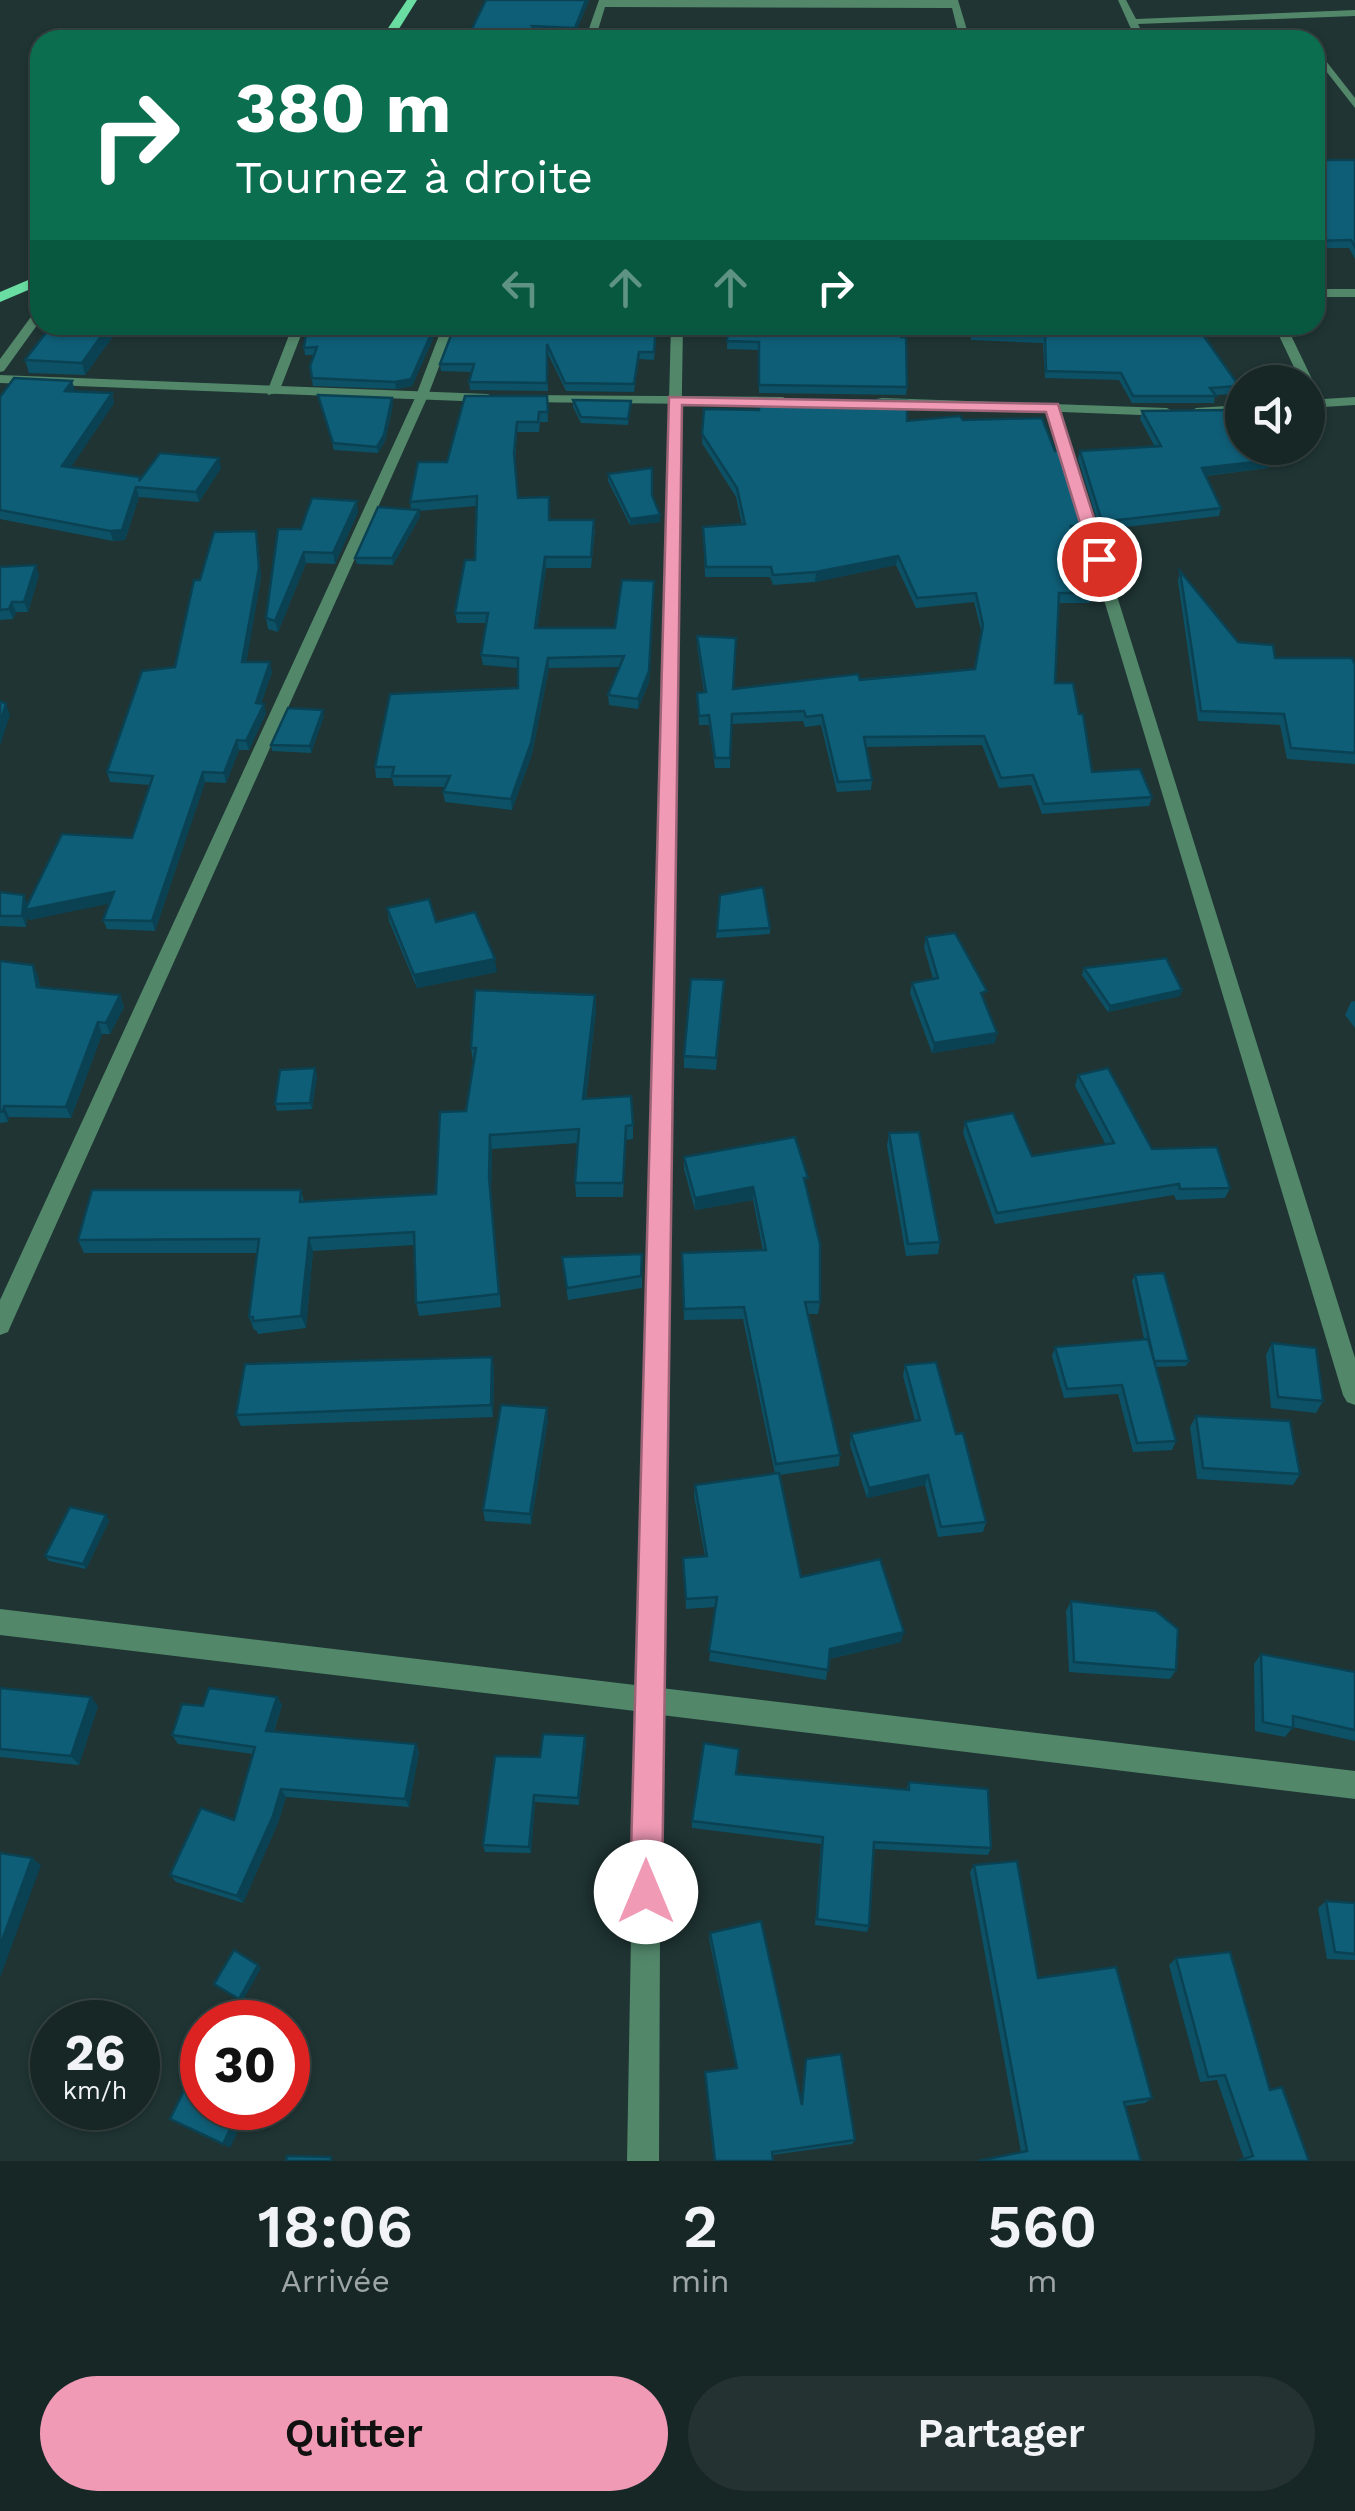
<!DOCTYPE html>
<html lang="fr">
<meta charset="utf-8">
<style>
body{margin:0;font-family:"Work Sans",sans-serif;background:#243332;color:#f1f3f6;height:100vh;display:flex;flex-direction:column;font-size:38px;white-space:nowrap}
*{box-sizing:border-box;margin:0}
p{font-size:32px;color:#9ea5a7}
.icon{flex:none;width:55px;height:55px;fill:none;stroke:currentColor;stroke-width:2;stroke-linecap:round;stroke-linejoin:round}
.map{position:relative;height:2161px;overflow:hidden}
.side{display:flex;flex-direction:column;background:#172726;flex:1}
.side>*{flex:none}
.guide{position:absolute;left:30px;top:30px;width:1295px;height:305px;border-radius:30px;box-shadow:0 2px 8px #0004,0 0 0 2px #364443;background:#0b6e4f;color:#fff;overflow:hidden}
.tools{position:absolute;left:1225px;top:365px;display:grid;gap:20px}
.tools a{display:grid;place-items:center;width:100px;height:100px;border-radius:50%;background:#172726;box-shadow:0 2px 8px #0004,0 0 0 2px #364443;font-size:50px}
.speed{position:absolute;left:30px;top:2000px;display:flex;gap:20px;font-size:50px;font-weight:700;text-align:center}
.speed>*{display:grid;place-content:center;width:130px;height:130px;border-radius:50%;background:#172726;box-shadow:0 2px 8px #0004,0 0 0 2px #364443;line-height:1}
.speed small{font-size:25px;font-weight:400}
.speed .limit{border:15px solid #d22;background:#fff;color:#111}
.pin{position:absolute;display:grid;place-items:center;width:85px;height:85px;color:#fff;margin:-42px;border:5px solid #fff;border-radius:50%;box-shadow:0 2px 10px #0007}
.me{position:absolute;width:110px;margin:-55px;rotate:0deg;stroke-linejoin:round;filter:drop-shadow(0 0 8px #0008)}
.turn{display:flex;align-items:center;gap:35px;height:210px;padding:0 40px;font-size:45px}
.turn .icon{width:130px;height:130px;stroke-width:2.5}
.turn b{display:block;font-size:70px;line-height:85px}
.lanes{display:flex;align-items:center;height:95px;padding:0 40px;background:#0003;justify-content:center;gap:50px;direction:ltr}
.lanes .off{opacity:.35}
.eta{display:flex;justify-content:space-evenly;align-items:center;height:170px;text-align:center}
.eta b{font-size:60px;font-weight:600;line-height:70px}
.primary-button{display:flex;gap:20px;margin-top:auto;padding:20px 40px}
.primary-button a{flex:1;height:115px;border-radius:60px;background:#f09ab6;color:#111;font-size:40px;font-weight:600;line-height:115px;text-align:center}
.primary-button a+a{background:#243332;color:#f1f3f6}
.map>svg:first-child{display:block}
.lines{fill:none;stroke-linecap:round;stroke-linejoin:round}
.minor{fill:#52876a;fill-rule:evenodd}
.tertiary{fill:#52876a;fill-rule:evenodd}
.primary{fill:#6adea2;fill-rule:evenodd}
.wall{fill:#0d5166}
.shaded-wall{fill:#0a4253}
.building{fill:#0f5e77;stroke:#0a4253;stroke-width:2.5}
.route{fill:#f09ab6;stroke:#9c6476;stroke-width:2.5}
</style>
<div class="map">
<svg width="1355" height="2161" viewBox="0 0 1355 2161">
<rect width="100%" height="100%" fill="#1f3433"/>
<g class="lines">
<g class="minor">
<polygon points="599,0 958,0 970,40 960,40 952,8 605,7 595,40 585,40"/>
<polygon points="1118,0 1126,0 1136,19 1355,10 1355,16 1138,24 1146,40 1136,40"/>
<polygon points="1315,47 1355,98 1355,108 1315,57"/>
<rect x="1315" y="289" width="40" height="8"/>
<polygon points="40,309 40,321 4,371 0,372 0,359 36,310"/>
<polygon points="293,325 305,325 279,392 268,395 267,392"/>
<polygon points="443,325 455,325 427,398 11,1325 8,1332 0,1335 0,1300 415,398"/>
<polygon points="671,325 683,325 661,1688 1355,1771 1355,1799 661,1715 659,2161 627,2161 635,1711 0,1635 0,1609 635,1685"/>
<polygon points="1274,325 1286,325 1324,404 1323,407 1312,404 1308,382 1301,382"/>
<polygon points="1052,403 1058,407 1355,1358 1355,1405 1347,1402 1343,1395 1046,407"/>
</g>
<g class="tertiary">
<polygon points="0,375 488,394 494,398 488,402 0,383"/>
<polygon points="522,395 783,397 789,401 783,405 517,402 517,396"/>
<polygon points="1355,397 1355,405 1308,408 1308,400"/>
<polygon points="882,398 1167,408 1174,412 1167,416 877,405 877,399"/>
<polygon points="1242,405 1242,413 1196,416 1189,412 1196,408"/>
</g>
<g class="primary">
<polygon points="407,0 417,0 392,40 380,40"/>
<polygon points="40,275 40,285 0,302 0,292"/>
</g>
</g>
<g class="wall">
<polygon points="486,0 589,0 575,34 537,33 469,35"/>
<polygon points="1315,160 1355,160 1355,259 1349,248 1315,248"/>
<polygon points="52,325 114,325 116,332 85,375 29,373 25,360"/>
<polygon points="307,325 439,325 412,386 396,389 313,386 310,366 314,355 305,355 304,348"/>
<polygon points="455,325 663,325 657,326 654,360 639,359 634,392 566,391 547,352 548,391 470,390 469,382 472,372 441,371 440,364"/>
<polygon points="710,325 900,325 907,387 906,395 759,393 758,350 727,349 728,327 710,327"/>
<polygon points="969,325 1177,325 1181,335 1239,386 1237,394 1215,395 1214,403 1132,403 1119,380 1045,378 1043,343 971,340"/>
<polygon points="75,390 74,391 112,393 114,403 71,467 140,479 221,468 199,502 139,497 125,540 113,541 0,519 0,397"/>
<polygon points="318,395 393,405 385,441 378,453 334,450"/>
<polygon points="547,396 548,422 540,422 539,432 517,432 515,463 518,498 550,520 595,530 591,568 546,568 537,628 615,628 654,592 649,682 638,709 609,705 608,695 620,667 549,668 532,754 512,810 445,802 443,792 445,787 394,786 392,778 376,778 375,767 518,688 518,668 483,665 481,655 487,623 457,623 455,613 475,560 476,506 419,511 420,516 393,565 357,564 355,558 411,509 410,502 447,462"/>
<polygon points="573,400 631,401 628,425 581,423 573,407"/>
<polygon points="704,409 907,421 963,420 1083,526 1081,536 1074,536 1092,593 1090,603 1058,603 1055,683 1092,772 1152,797 1149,806 1042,814 1031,785 999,788 982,745 866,747 872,780 871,790 837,792 821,725 805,727 803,721 732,724 730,768 715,768 709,725 699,725 697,693 704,692 697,646 697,636 733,689 975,669 982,634 974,602 916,608 896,565 815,582 773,585 770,577 705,577 703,527 742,524 736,497 702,443"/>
<polygon points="1142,411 1271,460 1268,468 1206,476 1221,508 1219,516 1100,530 1078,459 1080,451 1155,447 1140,419"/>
<polygon points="608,474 652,495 660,515 660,522 630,525 608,481"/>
<polygon points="358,512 335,564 306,563 278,632 268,629 266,618 301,529"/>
<polygon points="258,541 261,577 246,662 272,672 261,704 266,713 249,750 239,750 226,783 205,782 155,931 107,929 103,920 110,903 29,920 27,916 26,927 0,926 0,892 28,905 132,838 150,785 110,782 107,772 175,667 200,580"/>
<polygon points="0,567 39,575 28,612 16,612 13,619 0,620"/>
<polygon points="1180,571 1238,642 1275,658 1355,665 1355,764 1287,759 1280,725 1198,721 1178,581"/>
<polygon points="324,716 311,753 272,751 271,745"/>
<polygon points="720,895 770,928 770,934 716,938"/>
<polygon points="387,908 436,922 497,972 417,988 389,921"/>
<polygon points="926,937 985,1001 995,1043 932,1053 910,993 912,983 933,979 924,947"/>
<polygon points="0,961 33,965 38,976 40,987 120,995 124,1007 110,1034 102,1034 71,1118 9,1117 8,1122 0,1123"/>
<polygon points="1084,968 1182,990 1180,996 1108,1012 1082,975"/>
<polygon points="723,992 716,1070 684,1068 684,1056"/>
<polygon points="595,995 596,1010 586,1099 633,1125 633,1139 626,1140 623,1197 576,1197 575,1183 578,1143 492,1149 491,1191 501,1307 419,1316 416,1303 414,1245 313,1251 306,1328 258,1334 256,1330 254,1330 249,1317 257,1253 84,1253 78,1240 301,1190 304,1202 436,1194 466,1111 474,1062 473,1062 471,1048"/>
<polygon points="1355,1001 1355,1028 1345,1015 1351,1002"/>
<polygon points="317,1075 312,1109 277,1111 275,1104"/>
<polygon points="1078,1075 1152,1149 1230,1188 1225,1198 1176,1200 1174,1195 995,1224 963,1133 965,1122 1032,1156 1106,1145 1075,1086"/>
<polygon points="889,1133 940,1242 938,1254 906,1256 887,1146"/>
<polygon points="684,1157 807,1190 820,1302 818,1314 808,1314 840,1455 839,1466 779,1475 801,1577 901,1642 829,1659 826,1680 709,1661 716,1607 686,1609 683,1558 705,1556 694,1496 695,1485 775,1474 743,1319 684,1320 682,1253 763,1251 753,1200 695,1210 684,1169"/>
<polygon points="642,1254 642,1288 568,1300 562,1257"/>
<polygon points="1135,1275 1189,1361 1186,1366 1155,1367 1176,1441 1172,1450 1133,1452 1118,1394 1064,1398 1052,1356 1055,1347 1144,1339 1132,1281"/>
<polygon points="1272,1343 1323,1401 1316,1413 1271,1408 1266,1355"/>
<polygon points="492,1357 494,1369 493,1417 241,1426 236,1415"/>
<polygon points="905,1365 956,1434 986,1522 983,1532 938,1537 925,1485 867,1498 850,1445 851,1434 915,1421 903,1376"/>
<polygon points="1196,1416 1300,1474 1293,1485 1197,1479 1190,1427"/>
<polygon points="548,1419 531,1524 485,1521 483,1510"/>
<polygon points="106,1515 109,1521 86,1569 49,1561 45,1556"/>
<polygon points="1071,1601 1176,1670 1170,1679 1069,1672 1066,1611"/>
<polygon points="1261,1654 1355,1672 1355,1741 1293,1727 1285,1737 1255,1731 1254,1664"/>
<polygon points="0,1688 98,1706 79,1765 0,1757"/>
<polygon points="277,1697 282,1705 274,1732 416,1744 419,1752 409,1807 286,1797 278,1823 243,1903 176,1882 170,1875 234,1820 253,1754 178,1744 172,1735 203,1706"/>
<polygon points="585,1736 586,1743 579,1805 535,1802 531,1853 485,1852 483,1845 540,1757"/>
<polygon points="736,1774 906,1790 909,1782 991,1848 988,1855 874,1849 869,1926 867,1932 815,1925 821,1844 692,1828 692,1821"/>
<polygon points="974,1865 1038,1978 1152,2098 1145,2103 1125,2106 1141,2161 1021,2152 970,1872"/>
<polygon points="1326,1901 1355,1903 1355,1960 1327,1959 1318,1908"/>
<polygon points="710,1933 801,2100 806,2059 855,2140 852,2144 772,2155 773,2161 714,2161 705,2072 736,2068 709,1939"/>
<polygon points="1176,1958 1270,2090 1309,2161 1244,2159 1217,2080 1200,2082 1169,1965"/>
</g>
<g class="shaded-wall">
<polygon points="586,0 589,0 575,34 575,28"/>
<polygon points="109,325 114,325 116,332 85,375 82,363"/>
<polygon points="435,325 439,325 412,386 396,389 395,382"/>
<polygon points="72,381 75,390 68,401 65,391"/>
<polygon points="112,393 114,403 65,476 62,466"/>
<polygon points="392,398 393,405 385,441 378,453 377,447"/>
<polygon points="219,458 221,468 199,502 196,492"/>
<polygon points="1271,460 1268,468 1200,476 1202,468"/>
<polygon points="136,487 139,497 125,540 113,541 110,531"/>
<polygon points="357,501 358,512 335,564 333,553"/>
<polygon points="419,510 420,516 393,565 392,558"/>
<polygon points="660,515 660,522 630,525 630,519"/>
<polygon points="256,531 261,577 245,671 242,662"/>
<polygon points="304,552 306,563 278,632 275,621"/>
<polygon points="898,556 896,565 815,582 816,572"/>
<polygon points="545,557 546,568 536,639 535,628"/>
<polygon points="36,565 39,575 28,612 24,602"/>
<polygon points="654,592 649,682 638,709 638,699"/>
<polygon points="12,602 16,612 13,619 9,609"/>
<polygon points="548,658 549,668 532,754 512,810 511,799"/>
<polygon points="270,662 272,672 258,713 256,703"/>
<polygon points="6,704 10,715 0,746 0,723"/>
<polygon points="264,704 266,713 249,750 246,741"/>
<polygon points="323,710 324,716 311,753 310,746"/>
<polygon points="237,740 239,750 226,783 224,773"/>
<polygon points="203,772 205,782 155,931 152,921"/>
<polygon points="114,892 118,902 29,920 27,916 26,927 22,916 24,895 28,906"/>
<polygon points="495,959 497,972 417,988 414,975"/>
<polygon points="33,965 38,976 42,998 37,987"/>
<polygon points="1182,990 1180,996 1108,1012 1110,1006"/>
<polygon points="120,995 124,1007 110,1034 106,1023"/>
<polygon points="595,995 596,1010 584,1113 583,1099"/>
<polygon points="98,1022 102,1034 71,1118 66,1107"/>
<polygon points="997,1033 995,1043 932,1053 934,1043"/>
<polygon points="315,1068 317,1075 312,1109 310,1103"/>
<polygon points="4,1106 9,1117 8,1122 3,1111"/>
<polygon points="490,1135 492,1149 491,1191 501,1307 489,1177"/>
<polygon points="753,1187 753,1200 695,1210 695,1198"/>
<polygon points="309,1238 313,1251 306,1328 301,1316"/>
<polygon points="492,1357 494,1369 493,1417 491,1405"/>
<polygon points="547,1408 548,1419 531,1524 530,1514"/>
<polygon points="928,1475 925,1485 867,1498 869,1488"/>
<polygon points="106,1515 109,1521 86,1569 83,1564"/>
<polygon points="904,1632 901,1642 828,1659 830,1649"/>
<polygon points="91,1697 98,1706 79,1765 71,1756"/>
<polygon points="277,1697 282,1705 271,1740 266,1731"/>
<polygon points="585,1736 586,1743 579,1805 578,1798"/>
<polygon points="416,1744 419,1752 409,1807 405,1799"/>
<polygon points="281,1789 286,1797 278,1823 243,1903 237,1896"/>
<polygon points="534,1795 535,1802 531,1853 529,1847"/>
<polygon points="32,1858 41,1865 0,1978 0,1946"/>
<polygon points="258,1965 261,1968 242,2002 239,1999"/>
<polygon points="240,2108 249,2108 230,2148 223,2144"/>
</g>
<g class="building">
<polygon points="486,0 586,0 575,28 532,26 542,40 438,40 443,33 469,35"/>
<polygon points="1315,160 1355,160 1355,247 1351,240 1315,241"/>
<polygon points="52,325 109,325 82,363 25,360"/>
<polygon points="307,325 435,325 411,379 395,382 312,378 310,366 317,347 304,348"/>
<polygon points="455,325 656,325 654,352 639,352 634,384 565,383 547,344 547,383 469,382 474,364 440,364"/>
<polygon points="728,325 900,325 901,337 906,337 907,387 759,385 759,342 727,341"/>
<polygon points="971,325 1177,325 1181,335 1203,335 1239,386 1210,388 1216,396 1133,396 1121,373 1046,371 1045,335 972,333"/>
<polygon points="14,378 72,381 65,391 112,393 62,466 140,477 139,481 160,453 219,458 196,492 136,487 122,530 110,531 0,510 0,397"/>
<polygon points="318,395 392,398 384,435 377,447 333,443"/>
<polygon points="465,396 547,396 548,412 539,412 538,422 517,422 514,453 518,498 549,497 549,520 594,520 591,557 545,557 535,628 615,628 622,580 654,581 649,671 638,699 608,695 624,656 548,658 531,743 511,799 443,792 450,776 392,776 394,767 375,767 390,694 518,688 518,658 481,655 488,613 455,613 465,560 475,560 477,496 410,502 418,462 447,462"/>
<polygon points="759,399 907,401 907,421 960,416 963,420 1042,418 1055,451 1060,450 1083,526 1071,526 1092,593 1059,593 1055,683 1073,683 1079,714 1083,714 1092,772 1140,769 1152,797 1044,804 1033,775 1001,778 984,736 864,737 872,780 838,782 822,715 806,717 804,711 732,714 730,758 715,758 709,715 699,716 697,693 706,692 697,636 736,638 733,689 858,674 860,680 975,669 983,625 976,593 917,598 898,556 816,572 773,575 771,567 706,567 703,527 745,524 737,488 702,434 704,409 759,410"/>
<polygon points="573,400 631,401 628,419 581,417"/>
<polygon points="1228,410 1242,427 1242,448 1260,448 1271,460 1202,468 1221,508 1102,522 1080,451 1161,446 1142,411"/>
<polygon points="652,468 652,495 660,515 630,519 608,474"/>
<polygon points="312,498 357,501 333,553 304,552 275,621 266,618 278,529 301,529"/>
<polygon points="378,507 419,510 392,558 355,558"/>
<polygon points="256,531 259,568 242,662 270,662 256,703 264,704 246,741 237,740 224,773 203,772 152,921 103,920 114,892 25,910 62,834 132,838 153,776 107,772 142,671 175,667 194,580 200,580 214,532"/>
<polygon points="36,565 24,602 12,602 9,609 0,610 0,567"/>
<polygon points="1180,571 1238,642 1273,645 1275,658 1352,658 1355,665 1355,753 1291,748 1284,714 1201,711"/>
<polygon points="0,701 6,704 0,723"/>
<polygon points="288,708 323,710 310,746 271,745"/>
<polygon points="763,887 770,928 717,931 720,895"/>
<polygon points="0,892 24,895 22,916 0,916"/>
<polygon points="429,899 436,922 475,912 495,959 414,975 387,908"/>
<polygon points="955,933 987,991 981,993 997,1033 934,1043 912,983 938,978 926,937"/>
<polygon points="1166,958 1182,990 1110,1006 1084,968"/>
<polygon points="0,961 33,965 37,987 120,995 106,1023 98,1022 66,1107 4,1106 3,1111 0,1112"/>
<polygon points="691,979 724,980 716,1058 684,1056"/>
<polygon points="475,990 595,995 583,1099 631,1096 633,1125 626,1126 623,1183 575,1183 579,1129 490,1135 489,1177 499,1294 416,1303 414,1232 309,1238 301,1316 253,1321 253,1317 249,1317 259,1239 78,1240 92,1190 301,1190 300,1202 436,1194 440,1112 466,1111 476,1048 471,1048"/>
<polygon points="315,1068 310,1103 275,1104 280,1070"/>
<polygon points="1108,1068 1152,1149 1217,1147 1230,1188 1180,1189 1179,1184 997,1213 965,1122 1013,1113 1032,1156 1114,1143 1078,1075"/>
<polygon points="919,1132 940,1242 908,1244 889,1133"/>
<polygon points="795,1137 808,1178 804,1178 820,1244 820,1302 805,1302 840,1455 776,1464 744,1307 684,1309 682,1253 766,1250 753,1187 695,1198 684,1157"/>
<polygon points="642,1254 641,1276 567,1288 562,1257"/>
<polygon points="1164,1273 1189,1361 1154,1361 1135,1275"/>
<polygon points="1148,1339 1176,1441 1137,1443 1122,1385 1067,1389 1055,1347"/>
<polygon points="1272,1343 1316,1348 1323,1401 1278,1397"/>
<polygon points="492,1357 491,1405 236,1415 245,1364"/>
<polygon points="936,1362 956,1434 963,1433 986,1522 941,1527 928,1475 869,1488 851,1434 920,1420 905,1365"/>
<polygon points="501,1405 547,1408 530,1514 483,1510"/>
<polygon points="1196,1416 1290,1421 1300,1474 1203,1468"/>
<polygon points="779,1473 801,1577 880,1559 904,1632 830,1649 828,1670 709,1651 717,1597 686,1599 683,1558 707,1556 695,1485"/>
<polygon points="70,1507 106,1515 83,1564 45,1556"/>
<polygon points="1071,1601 1156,1611 1178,1629 1176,1670 1074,1662"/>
<polygon points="1261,1654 1355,1672 1355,1730 1293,1716 1293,1728 1263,1722"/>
<polygon points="0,1688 91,1697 71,1756 0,1749"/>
<polygon points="209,1688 277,1697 266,1731 416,1744 405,1799 281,1789 273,1816 237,1896 170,1875 201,1808 234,1820 255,1747 172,1735 182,1704 203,1706"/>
<polygon points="543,1734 585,1736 578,1798 534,1795 529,1847 483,1845 495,1756 540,1757"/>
<polygon points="704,1743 739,1749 736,1774 909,1790 909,1782 988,1789 991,1848 874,1842 869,1926 817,1919 823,1837 692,1821"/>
<polygon points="0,1853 32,1858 0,1946"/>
<polygon points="1017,1861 1038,1978 1116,1967 1152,2098 1124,2102 1141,2161 978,2161 1027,2151 974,1865"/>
<polygon points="1326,1901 1355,1903 1355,1954 1335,1952"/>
<polygon points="761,1921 802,2105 806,2059 841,2054 855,2140 772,2152 773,2161 715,2161 705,2072 737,2068 710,1933"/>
<polygon points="234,1950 258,1965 239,1999 214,1984"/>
<polygon points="1230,1952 1270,2090 1282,2087 1309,2161 1238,2161 1253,2156 1225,2075 1208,2077 1176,1958"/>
<polygon points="202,2054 202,2108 240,2108 223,2144 170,2119"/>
<polygon points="287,2156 331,2157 331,2161 286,2161"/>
</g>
<polygon class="route" points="669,397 1058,404 1107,559 1099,564 1091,559 1046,412 682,405 662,1892 657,1903 646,1908 635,1903 630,1892"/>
</svg>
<div class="tools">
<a><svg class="icon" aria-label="sound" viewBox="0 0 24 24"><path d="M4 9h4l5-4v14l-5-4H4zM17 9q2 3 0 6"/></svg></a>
</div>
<div class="speed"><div>26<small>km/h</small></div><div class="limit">30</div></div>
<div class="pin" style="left:1099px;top:559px;background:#d93025"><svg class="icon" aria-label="arrive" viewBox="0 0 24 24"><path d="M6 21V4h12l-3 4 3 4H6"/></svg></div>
<svg class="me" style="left:646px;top:1892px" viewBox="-20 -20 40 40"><circle r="19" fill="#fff"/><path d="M0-13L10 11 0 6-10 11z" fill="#f09ab6"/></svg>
<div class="guide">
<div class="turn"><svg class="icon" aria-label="right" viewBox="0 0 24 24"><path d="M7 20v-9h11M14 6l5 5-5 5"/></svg><div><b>380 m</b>Tournez à droite</div></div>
<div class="lanes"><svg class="icon off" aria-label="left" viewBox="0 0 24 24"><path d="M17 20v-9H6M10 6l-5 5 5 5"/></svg><svg class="icon off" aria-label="ahead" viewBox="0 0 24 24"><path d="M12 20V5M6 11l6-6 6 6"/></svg><svg class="icon off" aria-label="ahead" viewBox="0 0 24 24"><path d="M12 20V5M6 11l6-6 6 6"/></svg><svg class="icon" aria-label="right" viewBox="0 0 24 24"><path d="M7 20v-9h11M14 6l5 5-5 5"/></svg></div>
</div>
</div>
<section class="side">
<div class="eta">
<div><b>18:06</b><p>Arrivée</p></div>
<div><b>2</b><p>min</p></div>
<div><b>560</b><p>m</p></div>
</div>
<div class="primary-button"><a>Quitter</a><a>Partager</a></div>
</section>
